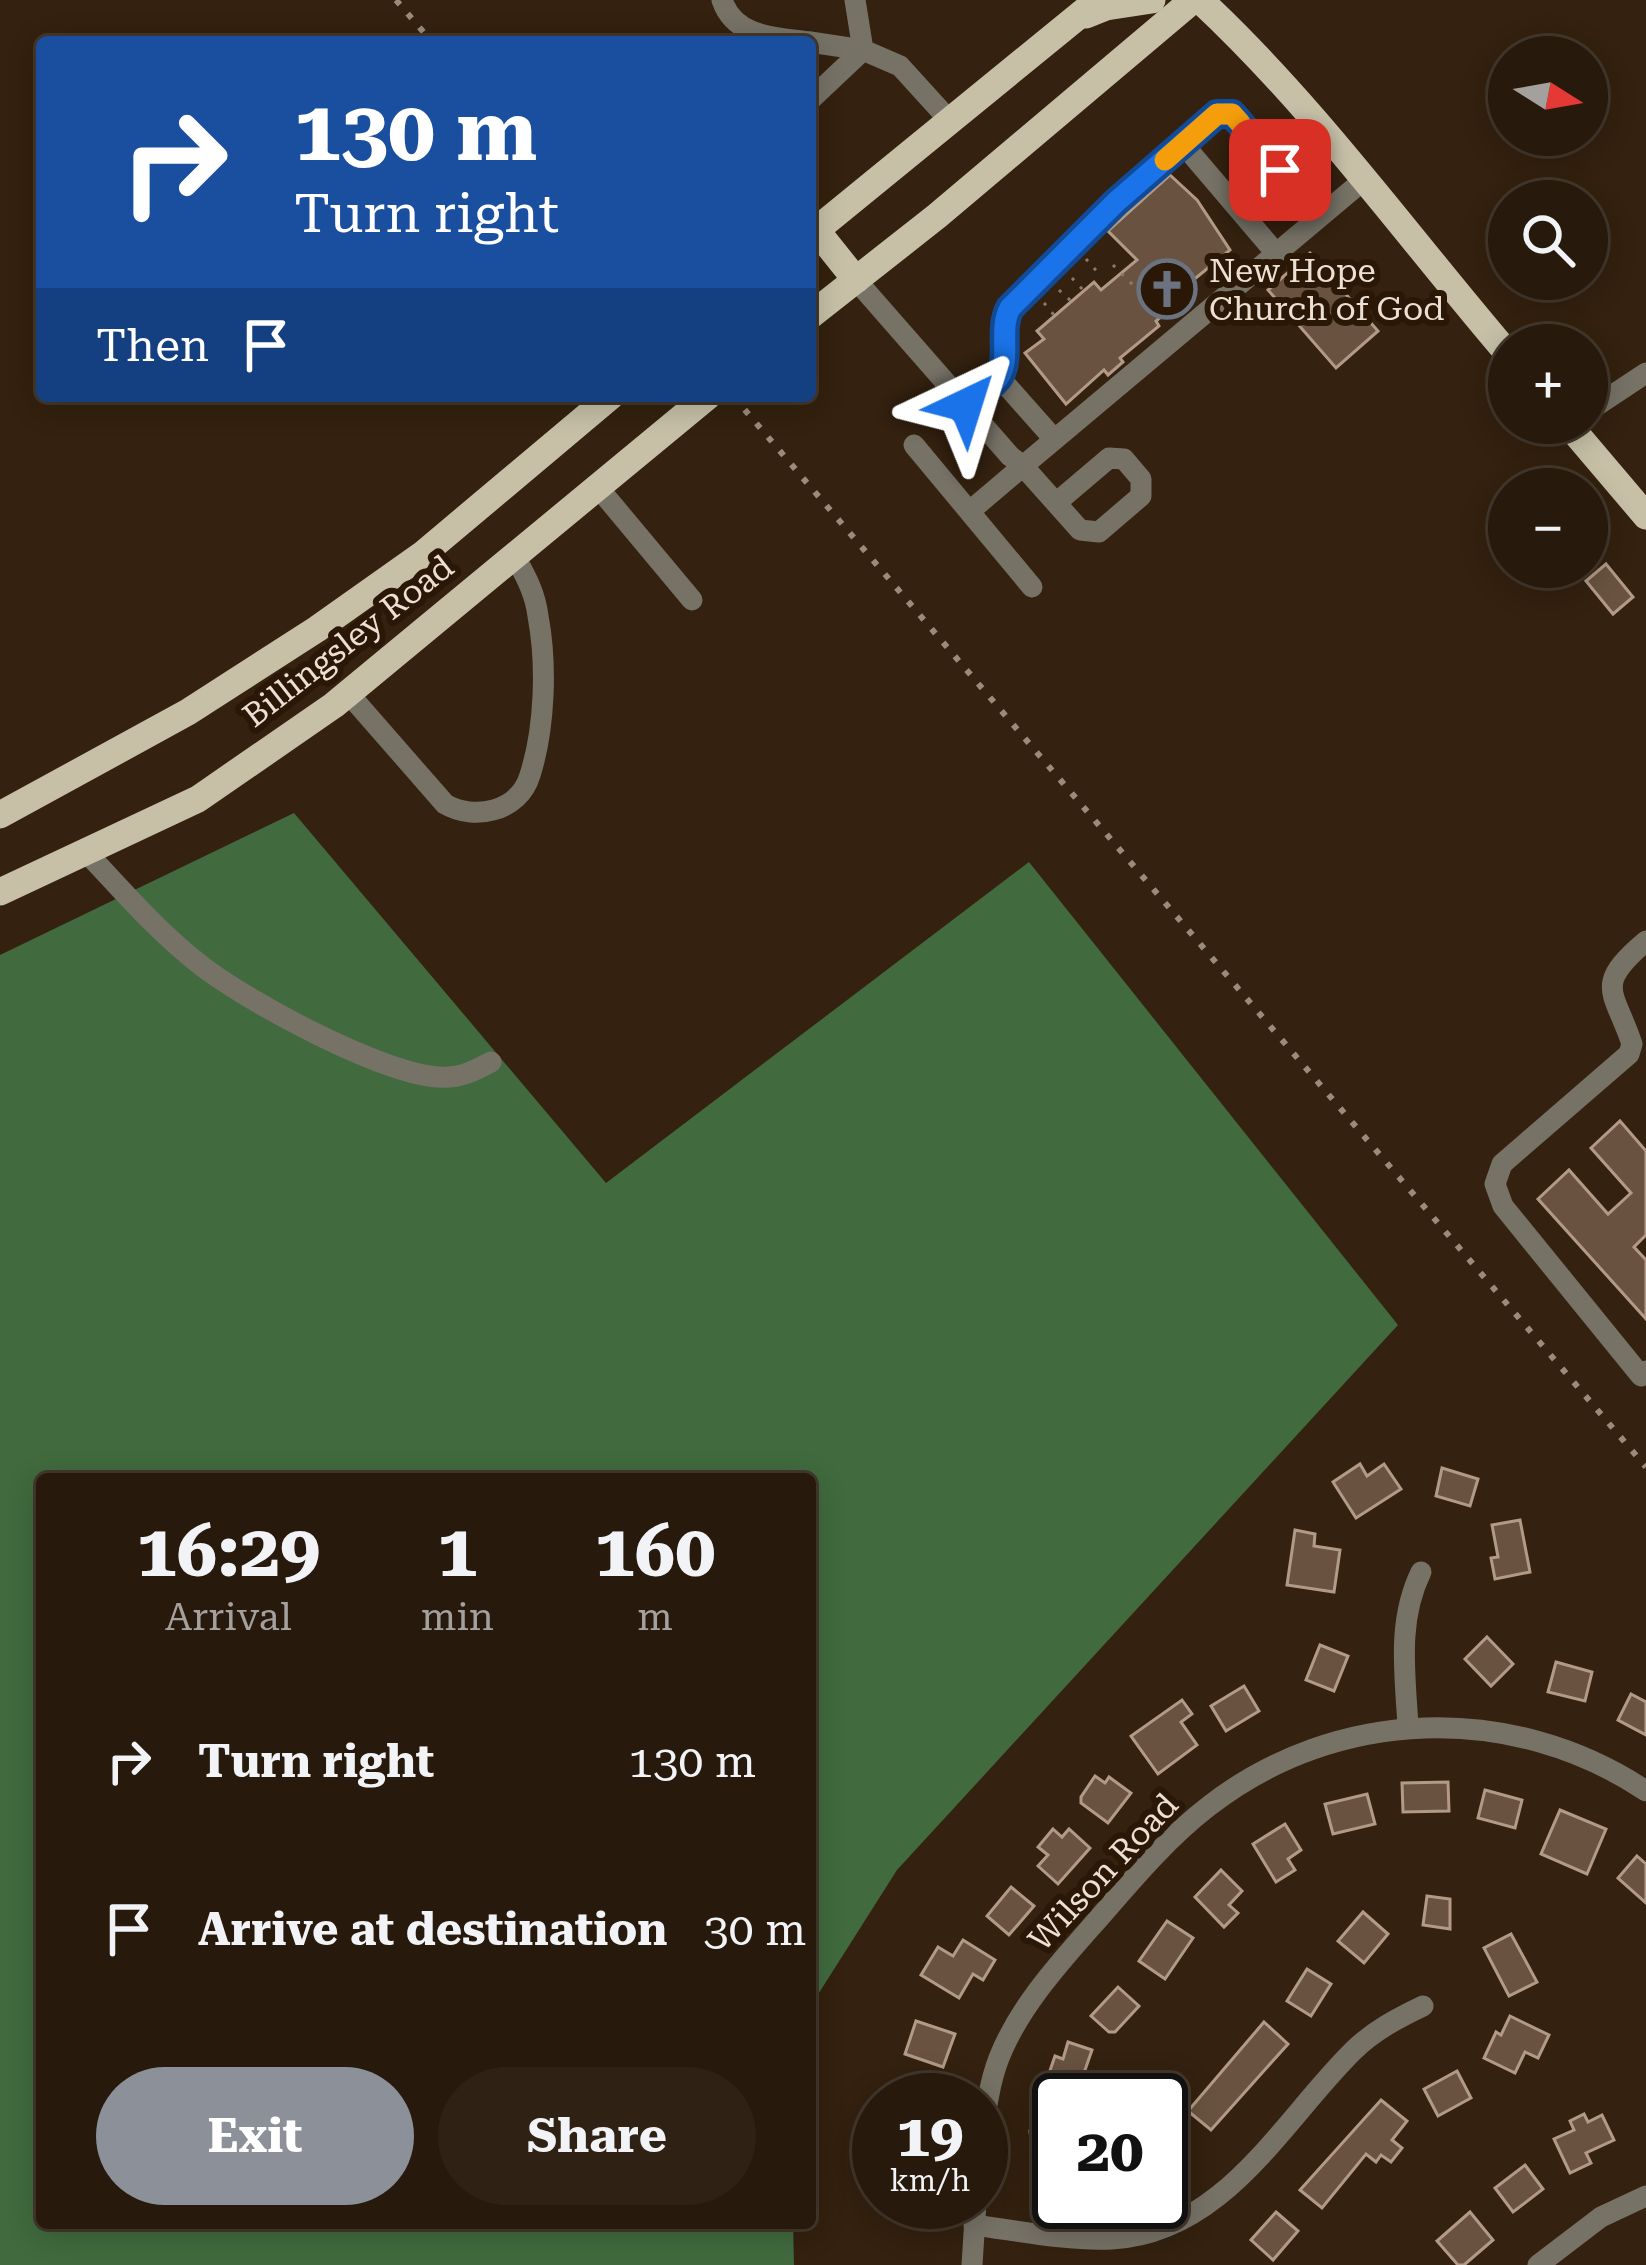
<!DOCTYPE html>
<meta charset="utf-8">
<style>
body{margin:0;font-family:"Roboto Serif",serif;background:#2f2214;color:#f1f3f6;height:100vh;display:flex;flex-direction:column;font-size:45px;white-space:nowrap}
*{box-sizing:border-box;margin:0}
p{font-size:39px;color:#a4a09d}
.icon{flex:none;width:66px;height:66px;fill:none;stroke:currentColor;stroke-width:2;stroke-linecap:round;stroke-linejoin:round}
.map{position:relative;flex:1;overflow:hidden}
.sheet{position:absolute;left:36px;top:1473px;width:780px;height:756px;display:flex;flex-direction:column;background:#27190b;border-radius:12px;box-shadow:0 6px 30px #0003,0 0 0 3px #43382c}
.sheet>*{flex:none}
.top-card{position:absolute;left:36px;top:36px;width:780px;height:366px;border-radius:12px;box-shadow:0 6px 30px #0003,0 0 0 3px #43382c;background:#1a4fa0;color:#fff;overflow:hidden}
.needle{width:78px;rotate:101deg}
.controls{position:absolute;left:1488px;top:36px;display:grid;gap:24px}
.controls a{display:grid;place-items:center;width:120px;height:120px;border-radius:50%;background:#27190b;box-shadow:0 6px 30px #0003,0 0 0 3px #43382c;font-size:60px}
.speed{position:absolute;left:852px;top:2073px;display:flex;gap:24px;font-size:60px;font-weight:700;text-align:center}
.speed>*{display:grid;place-content:center;width:156px;height:156px;border-radius:50%;background:#27190b;box-shadow:0 6px 30px #0003,0 0 0 3px #43382c;line-height:1}
.speed small{font-size:30px;font-weight:400}
.speed .limit{border:6px solid #111;border-radius:18px;background:#fff;color:#111}
.pin{position:absolute;display:grid;place-items:center;width:102px;height:102px;color:#fff;margin:-51px;border-radius:24px;box-shadow:0 6px 18px #0006}
.me{position:absolute;width:132px;margin:-66px;rotate:41deg;stroke-linejoin:round;filter:drop-shadow(0 0 9px #0008)}
.turn{display:flex;align-items:center;gap:42px;height:252px;padding:0 60px;font-size:54px}
.turn .icon{width:156px;height:156px;stroke-width:2.5}
.turn b{display:block;font-size:84px;line-height:102px}
.then{display:flex;align-items:center;height:114px;padding:0 60px;background:#0003;gap:24px;font-size:45px}
.eta{display:flex;justify-content:space-evenly;align-items:center;height:204px;text-align:center}
.eta b{font-size:72px;font-weight:700;line-height:84px}
.action{display:flex;gap:24px;margin-top:auto;padding:24px 60px}
.action a{flex:1;height:138px;border-radius:72px;background:#8c9099;color:#fff;font-size:48px;font-weight:700;line-height:138px;text-align:center}
.action a+a{background:#2f2214;color:#f1f3f6}
ul{padding:0;list-style:none}
li{display:flex;align-items:center;gap:36px;height:168px;padding:0 60px}
li div{flex:1}
li b{display:block;font-size:45px}
li em{font-style:normal}
.map>svg:first-child{display:block}
.forest{fill:#416a3e}
.building{fill:#695340;stroke:#b39a86;stroke-width:3}
.lines{fill:none;stroke-linecap:round;stroke-linejoin:round}
.path{stroke:#8c7b6d;stroke-width:3;stroke-dasharray:3 9;stroke-linecap:butt}
.minor{stroke:#767266;stroke-width:21}
.major{stroke:#c7c0a7;stroke-width:27}
.rail{stroke:#9b8b7d;stroke-width:6;stroke-dasharray:6 12;stroke-linecap:butt}
.route-casing{stroke:#114b97;stroke-width:30}
.route{stroke:#1a73e8;stroke-width:21}
.slow{stroke:#f59e0b;stroke-width:21}
.labels{text-anchor:middle;dominant-baseline:central;stroke-width:12;stroke-linejoin:round;paint-order:stroke}
.poi-label{font-size:33px;fill:#ecdfd4;stroke:#2a1706;text-anchor:start}
.street-label{font-size:33px;fill:#ecdfd4;stroke:#2a1706}
</style>
<div class="map">
<svg width="1646" height="2265" viewBox="0 0 1646 2265">
<rect width="100%" height="100%" fill="#34210f"/>
<polygon class="forest" points="294,813 606,1183 1029,862 1398,1325 897,1870 810,2007 810,1479 42,1479 42,2223 793,2223 794,2265 0,2265 0,955"/>
<g class="building">
<polygon points="1170,175 1197,200 1230,250 1164,304 1169,310 1156,321 1159,326 1120,358 1123,362 1108,375 1104,370 1066,404 1025,353 1044,339 1037,331 1094,282 1101,290 1137,260 1108,231"/>
<polygon points="1310,253 1378,331 1336,368 1268,290"/>
<polygon points="1606,564 1633,597 1613,614 1586,581"/>
<polygon points="1620,1121 1646,1151 1646,1235 1634,1247 1646,1260 1646,1319 1538,1199 1569,1170 1608,1214 1631,1193 1591,1148"/>
<polygon points="1360,1464 1367,1476 1384,1464 1401,1489 1356,1518 1333,1482"/>
<polygon points="1442,1468 1478,1479 1470,1506 1436,1496"/>
<polygon points="1520,1520 1530,1572 1495,1579 1491,1558 1498,1557 1492,1525"/>
<polygon points="1295,1530 1315,1534 1314,1546 1340,1550 1334,1592 1287,1585"/>
<polygon points="1487,1637 1513,1664 1491,1686 1465,1659"/>
<polygon points="1320,1645 1348,1656 1334,1691 1306,1680"/>
<polygon points="1556,1662 1592,1672 1585,1701 1548,1692"/>
<polygon points="1244,1686 1259,1711 1226,1731 1211,1706"/>
<polygon points="1631,1694 1646,1702 1646,1735 1618,1720"/>
<polygon points="1182,1700 1192,1714 1181,1722 1197,1745 1158,1774 1131,1736"/>
<polygon points="1095,1776 1105,1783 1109,1777 1131,1793 1108,1823 1081,1803 1081,1797"/>
<polygon points="1448,1782 1449,1811 1403,1812 1402,1783"/>
<polygon points="1485,1790 1522,1800 1515,1828 1478,1818"/>
<polygon points="1367,1794 1375,1824 1333,1834 1325,1804"/>
<polygon points="1560,1810 1606,1829 1587,1874 1541,1854"/>
<polygon points="1285,1824 1301,1850 1288,1859 1295,1870 1276,1882 1253,1844"/>
<polygon points="1053,1829 1062,1837 1069,1829 1090,1848 1058,1884 1038,1866 1048,1855 1038,1847"/>
<polygon points="1637,1856 1646,1864 1646,1903 1618,1878"/>
<polygon points="1221,1870 1242,1891 1229,1905 1238,1913 1224,1927 1195,1897"/>
<polygon points="1011,1887 1034,1906 1009,1935 987,1916"/>
<polygon points="1427,1896 1450,1899 1450,1929 1423,1925"/>
<polygon points="1363,1912 1388,1934 1364,1963 1338,1941"/>
<polygon points="1167,1921 1193,1938 1165,1979 1139,1961"/>
<polygon points="1511,1934 1537,1982 1509,1996 1484,1948"/>
<polygon points="963,1940 995,1960 983,1980 973,1974 959,1998 921,1975 938,1947 953,1956"/>
<polygon points="1307,1969 1331,1984 1311,2016 1287,2001"/>
<polygon points="1118,1987 1139,2006 1115,2032 1109,2032 1091,2016"/>
<polygon points="1510,2016 1549,2035 1538,2058 1525,2052 1515,2073 1484,2058 1496,2032 1501,2035"/>
<polygon points="916,2021 955,2034 943,2067 905,2054"/>
<polygon points="1264,2022 1288,2044 1211,2130 1188,2111"/>
<polygon points="1068,2042 1092,2050 1076,2096 1045,2085 1055,2056 1063,2059"/>
<polygon points="1457,2071 1471,2098 1438,2116 1424,2089"/>
<polygon points="1381,2100 1407,2121 1392,2140 1402,2148 1391,2162 1381,2155 1376,2162 1366,2154 1322,2208 1300,2190"/>
<polygon points="1584,2114 1588,2122 1602,2115 1614,2140 1586,2153 1591,2163 1570,2173 1554,2139 1574,2130 1570,2121"/>
<polygon points="1059,2128 1059,2184 1036,2187 1030,2131"/>
<polygon points="1161,2129 1183,2160 1161,2176"/>
<polygon points="1525,2165 1543,2189 1513,2212 1495,2188"/>
<polygon points="1276,2212 1298,2231 1273,2260 1251,2240"/>
<polygon points="1470,2212 1493,2240 1464,2265 1458,2265 1437,2241"/>
</g>
<g class="lines">
<g class="path">
<polyline points="1086,259 1101,276"/>
<polyline points="1113,265 1161,313"/>
<polyline points="1072,278 1083,290"/>
<polyline points="1059,290 1071,301"/>
<polyline points="1044,303 1054,315"/>
</g>
<g class="minor">
<path d="M722,0C735,38 775,37 809,42"/>
<polyline points="855,0 863,50 900,66 950,121"/>
<polyline points="810,42 863,50"/>
<polyline points="810,100 863,50"/>
<polyline points="1183,144 1275,252"/>
<polyline points="856,280 1010,456 1023,466 1365,179"/>
<polyline points="999,377 1054,439"/>
<path d="M966,405C976,397 990,388 998,378C1012,359 998,330 1009,308L1116,202L1217,114H1232L1304,198"/>
<polyline points="1587,412 1646,373"/>
<polyline points="914,445 1032,587"/>
<polyline points="596,485 692,600"/>
<polyline points="970,511 1023,466 1080,530 1099,532 1141,496 1141,479 1124,459 1109,458 1056,503"/>
<path d="M348,693L445,804C474,821 519,812 530,775C545,728 547,664 538,616C535,592 525,575 514,555"/>
<path d="M86,852C122,890 156,930 198,963C244,1000 381,1074 439,1077C459,1079 474,1071 491,1062"/>
<path d="M1646,941C1593,986 1614,990 1632,1044L1629,1054L1502,1164L1495,1184L1503,1206L1641,1376L1646,1371"/>
<path d="M1408,1726C1405,1673 1397,1621 1421,1572"/>
<path d="M981,2148C985,2119 988,2086 999,2058C1021,2002 1067,1955 1106,1910C1138,1873 1170,1836 1209,1806C1336,1707 1513,1702 1646,1791"/>
<path d="M974,2225C1019,2231 1067,2241 1112,2239C1224,2233 1282,2121 1353,2051C1373,2031 1398,2018 1423,2006"/>
<polyline points="972,2265 976,2202"/>
<polyline points="1538,2265 1601,2217 1646,2196"/>
</g>
<g class="major">
<path d="M1200,0C1315,107 1407,236 1509,355"/>
<polyline points="1086,15 1106,7 1152,0"/>
<polyline points="816,230 856,280"/>
<polyline points="810,235 1098,0"/>
<polyline points="810,316 937,216 1193,0"/>
<polyline points="1567,423 1646,516"/>
<polyline points="0,815 188,712 317,629 423,554 611,396"/>
<polyline points="0,892 198,799 334,705 708,396"/>
</g>
<g class="rail">
<polyline points="396,0 432,42"/>
<polyline points="733,396 1646,1467"/>
</g>
</g>
<g class="lines">
<defs>
<path id="route" d="M966,405C976,397 990,388 998,378C1012,359 998,330 1010,308L1116,202L1217,114H1232L1280,170"/>
</defs>
<use href="#route" class="route-casing"/>
<use href="#route" class="route"/>
<polyline class="slow" points="1165,160 1217,114 1232,114 1240,123"/>
</g>
<defs>
<symbol id="church-ring" viewBox="-11 -11 22 22"><circle r="9.5" fill="#2a1706" stroke="#6b7280" stroke-width="1.5"/><path d="M-1.2-6h2.4v3.5h3.3v2.4h-3.3V6h-2.4V-.1h-3.3v-2.4h3.3Z" fill="#6b7280"/></symbol>
</defs>
<g fill-rule="evenodd">
<use href="#church-ring" x="1134" y="256" width="66" height="66"/>
</g>
<g class="labels">
<g class="poi-label">
<text x="1209" y="270">New Hope<tspan x="1209" dy="38">Church of God</tspan></text>
</g>
<g class="street-label">
<text transform="translate(348 641) rotate(-38)">Billingsley Road</text>
<text transform="translate(1103 1872) rotate(-47)">Wilson Road</text>
</g>
</g>
</svg>
<div class="controls">
<a><svg class="needle" viewBox="-14 -14 28 28"><path d="M0-13l5 13h-10z" fill="#e53935"/><path d="M0 13l5-13h-10z" fill="#a4a09d"/></svg></a>
<a><svg class="icon" aria-label="search" viewBox="0 0 24 24"><circle cx="10" cy="10" r="6"/><path d="M15 15l6 6"/></svg></a>
<a>+</a>
<a>−</a>
</div>
<div class="speed"><div>19<small>km/h</small></div><div class="limit">20</div></div>
<div class="pin" style="left:1280px;top:170px;background:#d93025"><svg class="icon" aria-label="arrive" viewBox="0 0 24 24"><path d="M6 21V4h12l-3 4 3 4H6"/></svg></div>
<svg class="me" style="left:966px;top:405px" viewBox="-20 -20 40 40"><path d="M0-17L14 15 0 8-14 15z" fill="#1a73e8" stroke="#fff" stroke-width="4"/></svg>
<div class="top-card">
<div class="turn"><svg class="icon" aria-label="right" viewBox="0 0 24 24"><path d="M7 20v-9h11M14 6l5 5-5 5"/></svg><div><b>130 m</b>Turn right</div></div>
<div class="then">Then<svg class="icon" aria-label="arrive" viewBox="0 0 24 24"><path d="M6 21V4h12l-3 4 3 4H6"/></svg></div>
</div>
<section class="sheet">
<div class="eta">
<div><b>16:29</b><p>Arrival</p></div>
<div><b>1</b><p>min</p></div>
<div><b>160</b><p>m</p></div>
</div>
<ul>
<li><svg class="icon" aria-label="right" viewBox="0 0 24 24"><path d="M7 20v-9h11M14 6l5 5-5 5"/></svg><div><b>Turn right</b></div><em>130 m</em></li>
<li><svg class="icon" aria-label="arrive" viewBox="0 0 24 24"><path d="M6 21V4h12l-3 4 3 4H6"/></svg><div><b>Arrive at destination</b></div><em>30 m</em></li>
</ul>
<div class="action"><a>Exit</a><a>Share</a></div>
</section>
</div>
